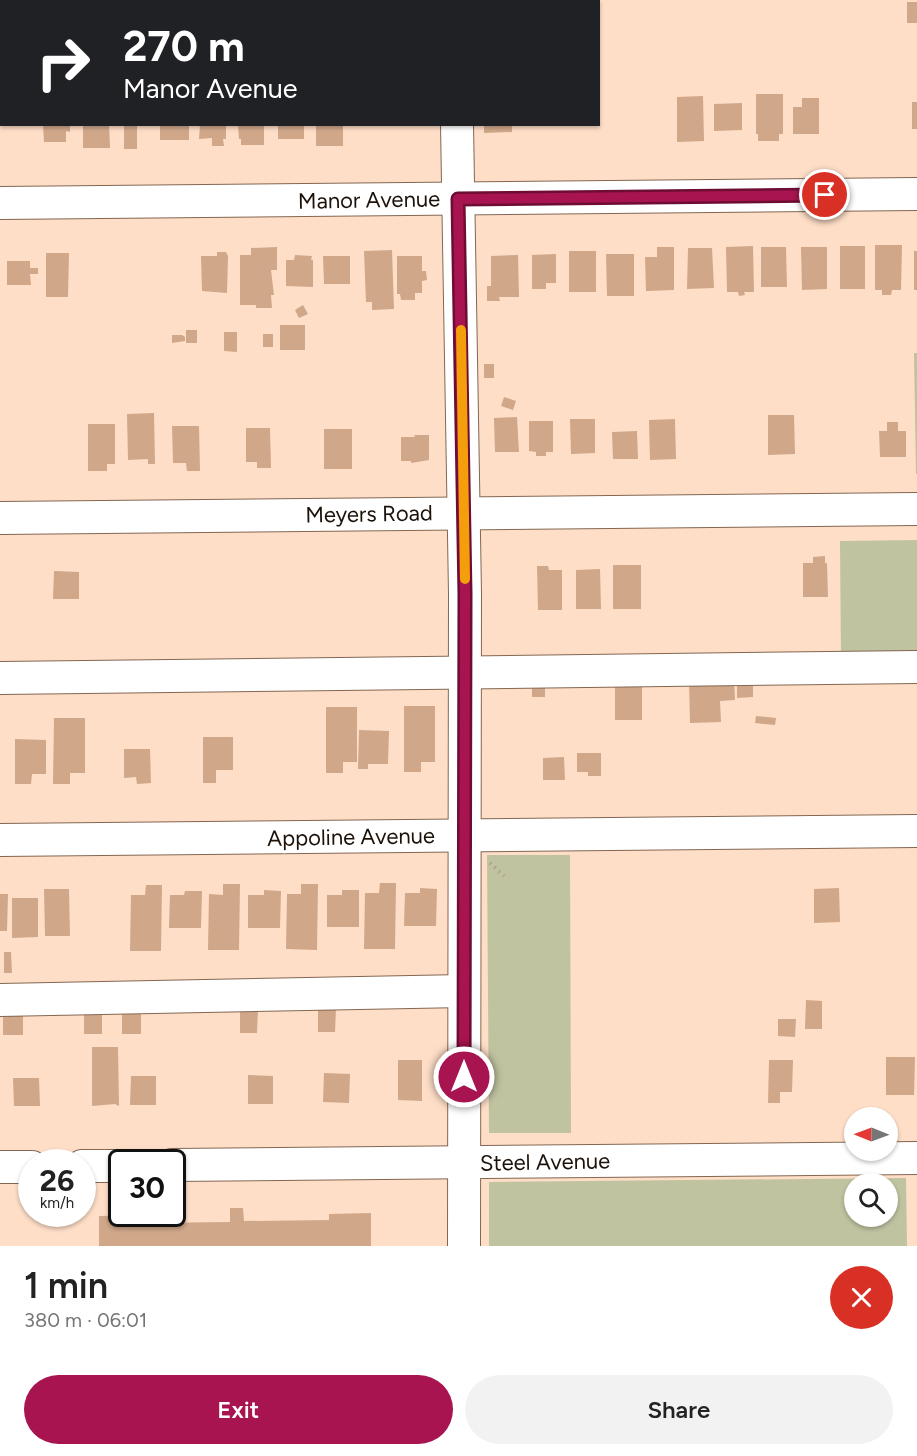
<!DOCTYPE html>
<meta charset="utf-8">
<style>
body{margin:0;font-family:Figtree,sans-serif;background:#f2f2f2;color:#222;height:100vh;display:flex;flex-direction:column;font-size:22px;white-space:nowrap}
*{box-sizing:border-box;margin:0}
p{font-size:20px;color:#767676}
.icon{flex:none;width:33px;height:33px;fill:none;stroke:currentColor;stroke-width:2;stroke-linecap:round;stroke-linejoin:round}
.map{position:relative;height:1246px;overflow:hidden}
.drawer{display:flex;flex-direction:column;background:#fff;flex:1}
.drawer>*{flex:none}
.hud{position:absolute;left:0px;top:0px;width:600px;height:126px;box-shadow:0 2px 4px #0004;background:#202124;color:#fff;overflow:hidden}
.needle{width:39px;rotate:271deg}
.buttons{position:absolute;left:844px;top:1107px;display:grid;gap:12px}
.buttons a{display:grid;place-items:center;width:54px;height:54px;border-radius:50%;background:#fff;box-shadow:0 2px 4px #0004;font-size:30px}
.speed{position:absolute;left:18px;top:1149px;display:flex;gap:12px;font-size:30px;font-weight:700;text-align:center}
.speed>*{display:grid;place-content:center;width:78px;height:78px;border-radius:50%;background:#fff;box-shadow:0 2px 4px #0004;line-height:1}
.speed small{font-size:15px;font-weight:400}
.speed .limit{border:3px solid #111;border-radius:9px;background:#fff;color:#111}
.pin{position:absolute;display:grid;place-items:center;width:51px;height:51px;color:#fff;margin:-26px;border:3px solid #fff;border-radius:50%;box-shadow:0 2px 6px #0007}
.me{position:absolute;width:66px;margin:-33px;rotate:0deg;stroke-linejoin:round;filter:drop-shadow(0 0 4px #0008)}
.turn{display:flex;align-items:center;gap:21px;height:126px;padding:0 24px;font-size:27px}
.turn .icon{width:78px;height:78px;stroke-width:2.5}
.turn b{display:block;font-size:42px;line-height:51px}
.round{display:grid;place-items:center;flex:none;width:63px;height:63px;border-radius:32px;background:#f2f2f2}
.headline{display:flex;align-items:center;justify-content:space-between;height:102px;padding:0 24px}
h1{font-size:36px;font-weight:600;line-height:45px}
.primary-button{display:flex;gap:12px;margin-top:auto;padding:12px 24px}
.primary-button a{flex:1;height:69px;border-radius:36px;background:#a7144f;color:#fff;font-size:24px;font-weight:600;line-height:69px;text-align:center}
.primary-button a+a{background:#f2f2f2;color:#222}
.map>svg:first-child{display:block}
.green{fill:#c0c3a0;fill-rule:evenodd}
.building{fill:#d0a789}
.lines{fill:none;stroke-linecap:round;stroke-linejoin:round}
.minor-casing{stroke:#836752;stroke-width:34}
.path{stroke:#b59c8a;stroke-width:4;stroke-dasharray:1.5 4.5;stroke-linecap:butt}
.minor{stroke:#fff;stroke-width:32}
.route-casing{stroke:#6d0d33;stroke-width:15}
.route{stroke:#a7144f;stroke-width:10}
.slow{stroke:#f59e0b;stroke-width:10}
.labels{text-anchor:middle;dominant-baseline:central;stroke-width:6;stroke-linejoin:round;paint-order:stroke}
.street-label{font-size:22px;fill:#1d120a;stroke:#fff}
</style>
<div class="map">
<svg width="917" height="1246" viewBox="0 0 917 1246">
<rect width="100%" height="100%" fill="#fedec7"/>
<g class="green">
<polygon points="914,353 917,353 917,474 916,474"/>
<polygon points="917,540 917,662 841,662 840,541"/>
<polygon points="487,855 570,855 571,1133 489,1133"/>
<path d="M906,1178L907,1246H489V1182ZM855,1184H888V1216H855Z"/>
</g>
<g class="building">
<rect x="907" y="2" width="10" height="21"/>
<polygon points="756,94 783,94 783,134 779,134 779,141 758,141 758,134 756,134"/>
<polygon points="703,96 704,141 677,142 677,97"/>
<polygon points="802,98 819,98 819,134 793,134 793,107 802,107"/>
<rect x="912" y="102" width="5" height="27"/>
<polygon points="742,103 742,130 714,131 714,104"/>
<polygon points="43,124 70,124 70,132 66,131 66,142 44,142"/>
<polygon points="83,124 109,124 110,148 83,148"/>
<rect x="124" y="124" width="13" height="25"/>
<rect x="160" y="124" width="29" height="16"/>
<polygon points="200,124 226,124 226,139 223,139 224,146 212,146 212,138 199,139"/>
<polygon points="238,124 264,124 264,145 241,145 241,139 239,139"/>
<rect x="278" y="124" width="26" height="15"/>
<rect x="316" y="124" width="27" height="22"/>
<polygon points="484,124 512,124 512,132 484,133"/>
<polygon points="875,245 902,245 901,290 892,290 891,295 882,295 882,290 875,290"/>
<polygon points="753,246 754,292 744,292 745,295 739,296 738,292 727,292 726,247"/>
<rect x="840" y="246" width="25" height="43"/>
<polygon points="277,247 277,270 271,270 274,295 271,295 272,308 256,308 256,305 240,305 240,255 251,255 251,248"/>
<polygon points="657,247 674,247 674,290 646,291 645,257 657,257"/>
<polygon points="761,247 786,247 787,287 761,287"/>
<polygon points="801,247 827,247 827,289 802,290"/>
<polygon points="688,248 712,248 714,288 687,289"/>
<polygon points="392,250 394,309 372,310 372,302 366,302 364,251"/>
<rect x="569" y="251" width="27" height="41"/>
<rect x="914" y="251" width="3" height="39"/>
<polygon points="217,252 226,252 228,256 227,293 202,291 201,256 217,256"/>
<polygon points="46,253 69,253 68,297 46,297"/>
<polygon points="556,254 556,283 546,283 546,289 532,289 532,255"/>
<polygon points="606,254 634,254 634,296 607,296"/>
<polygon points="295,255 312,256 311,260 313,260 313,287 286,286 286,260 294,260"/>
<polygon points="518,255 519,297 499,297 500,301 487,301 487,286 491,286 491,256"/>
<polygon points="323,256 350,256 350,284 324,284"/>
<polygon points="397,256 422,256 422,271 426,271 427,280 422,281 422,293 415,293 415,300 401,300 400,294 397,294"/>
<polygon points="7,261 30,261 30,268 38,268 38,274 30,274 31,285 7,285"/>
<polygon points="303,305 308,314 299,318 295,310"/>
<rect x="280" y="325" width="25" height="25"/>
<rect x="186" y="330" width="11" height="13"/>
<polygon points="224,332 237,332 237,352 224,351"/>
<rect x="263" y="334" width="10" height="13"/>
<polygon points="172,335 182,335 185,337 185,341 172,343"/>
<rect x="484" y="364" width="10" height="14"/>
<polygon points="504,397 516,401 513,410 501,406"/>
<polygon points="154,413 155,464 148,464 148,459 128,460 127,414"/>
<polygon points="768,415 794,415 795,454 768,455"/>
<polygon points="517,417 519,452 495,452 494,418"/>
<polygon points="570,419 595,419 595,453 571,454"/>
<polygon points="675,419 676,459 650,460 649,420"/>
<polygon points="529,421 553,421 553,452 546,452 546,456 536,456 536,452 529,451"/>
<polygon points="887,422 898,422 898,431 906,431 906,457 880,457 879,431 887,431"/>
<polygon points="88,424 115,424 115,464 107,464 107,471 88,471"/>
<polygon points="172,426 199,426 200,471 187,471 186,463 173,463"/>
<polygon points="246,428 270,428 271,468 257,468 257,462 246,462"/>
<rect x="324" y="429" width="28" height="40"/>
<polygon points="637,431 638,459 613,459 612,432"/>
<polygon points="414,435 429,435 429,460 411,463 411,461 401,461 401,437 415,437"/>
<polygon points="825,556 825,563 827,563 828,597 803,597 803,563 813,563 813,557"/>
<rect x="613" y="565" width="28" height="44"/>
<polygon points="537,566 548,566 549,570 562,570 562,610 538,610"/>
<polygon points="600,569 601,609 576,609 576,570"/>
<polygon points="54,571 79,572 79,599 53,599"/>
<polygon points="737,679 753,679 753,697 737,698"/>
<polygon points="734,680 735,700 720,701 721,722 690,723 689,681"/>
<polygon points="545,683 545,697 532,697 532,684"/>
<rect x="615" y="687" width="27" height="33"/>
<polygon points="404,706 435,706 435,762 421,762 421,772 404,772"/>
<polygon points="326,707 357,707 357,762 343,762 343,773 326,773"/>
<polygon points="756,716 776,718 775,725 755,723"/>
<polygon points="54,718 85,718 85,773 70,773 70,784 53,784"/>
<polygon points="359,730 389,731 388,764 368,764 368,769 358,769"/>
<polygon points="203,737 233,737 233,770 216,770 216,783 203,783"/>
<polygon points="15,739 46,740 46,774 32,774 31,784 15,784"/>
<polygon points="124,749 150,749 151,783 137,784 136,777 124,778"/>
<polygon points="577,753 601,753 601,776 588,776 588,772 577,772"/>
<polygon points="564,757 565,780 543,780 543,758"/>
<polygon points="380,883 396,883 395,949 364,949 365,893 379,893"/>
<polygon points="223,884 240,884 239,950 208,950 209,894 223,895"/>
<polygon points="301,884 318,884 317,950 286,949 287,894 301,894"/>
<polygon points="146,885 162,885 161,951 130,951 131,895 145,895"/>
<polygon points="420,888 437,889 436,926 404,926 405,893 420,893"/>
<polygon points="839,888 840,922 814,923 814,889"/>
<polygon points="44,889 69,889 70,936 45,936"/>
<polygon points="264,890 281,891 280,928 248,928 248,895 264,895"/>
<polygon points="342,890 359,890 359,927 327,927 327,895 342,895"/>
<polygon points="185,891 202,891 201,928 169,928 170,895 184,895"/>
<polygon points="0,894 8,894 7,931 0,931"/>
<polygon points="12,898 38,898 38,937 12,938"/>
<polygon points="4,952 11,952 12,973 4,973"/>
<polygon points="806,1000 822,1001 822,1029 805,1029"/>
<polygon points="318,1009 336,1009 335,1032 318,1032"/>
<polygon points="240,1010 258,1010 257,1033 240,1033"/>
<rect x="84" y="1011" width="18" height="23"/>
<rect x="122" y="1011" width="19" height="23"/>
<rect x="3" y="1012" width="20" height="23"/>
<polygon points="778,1019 796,1019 795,1037 778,1036"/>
<polygon points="92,1047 118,1047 119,1106 115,1104 92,1106"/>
<polygon points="886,1057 915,1057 914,1095 886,1095"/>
<polygon points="398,1060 422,1060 422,1101 398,1100"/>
<polygon points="769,1060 793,1060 792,1092 780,1092 780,1103 768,1103"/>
<polygon points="324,1073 350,1074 349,1103 323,1102"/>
<polygon points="248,1075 273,1076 273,1104 248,1104"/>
<polygon points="131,1076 156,1076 156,1105 130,1105"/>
<polygon points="13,1078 39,1078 40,1106 14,1106"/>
<polygon points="230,1208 243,1208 244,1221 329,1220 329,1214 371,1213 371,1246 99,1246 99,1216 141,1215 141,1223 230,1222"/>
</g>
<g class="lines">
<defs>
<g id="minor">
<polyline points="455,0 455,2"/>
<polyline points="0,39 2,39"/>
<polyline points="457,124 465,594 464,1246"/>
<polyline points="0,203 917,194"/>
<polyline points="0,518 917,509"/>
<polyline points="0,678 917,667"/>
<polyline points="0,840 917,831"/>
<polyline points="0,1000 464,991"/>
<polyline points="172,1165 917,1158"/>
<polyline points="82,1166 122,1166"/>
<polyline points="0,1167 32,1167"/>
</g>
</defs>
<use href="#minor" class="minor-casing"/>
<polyline class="path" points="490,863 504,876"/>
<use href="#minor" class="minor"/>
</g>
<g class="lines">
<defs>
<polyline id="route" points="464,1077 465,594 458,199 825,195"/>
</defs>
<use href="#route" class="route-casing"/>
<use href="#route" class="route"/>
<polyline class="slow" points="461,330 465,579"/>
</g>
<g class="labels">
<g class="street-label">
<text transform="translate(369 200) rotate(-1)">Manor Avenue</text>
<text transform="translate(369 514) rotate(-1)">Meyers Road</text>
<text transform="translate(351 837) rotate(-1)">Appoline Avenue</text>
<text transform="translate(545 1162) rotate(-1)">Steel Avenue</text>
</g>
</g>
</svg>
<div class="buttons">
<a><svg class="needle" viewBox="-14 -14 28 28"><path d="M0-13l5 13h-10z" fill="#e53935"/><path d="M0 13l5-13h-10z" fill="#767676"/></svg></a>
<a><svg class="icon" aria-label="search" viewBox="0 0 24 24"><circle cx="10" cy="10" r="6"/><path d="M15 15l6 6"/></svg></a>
</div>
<div class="speed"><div>26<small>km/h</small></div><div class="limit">30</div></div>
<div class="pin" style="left:825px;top:195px;background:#d93025"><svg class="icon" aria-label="arrive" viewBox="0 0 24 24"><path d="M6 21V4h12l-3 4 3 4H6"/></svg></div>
<svg class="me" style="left:464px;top:1077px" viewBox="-20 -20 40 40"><circle r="17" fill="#a7144f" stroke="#fff" stroke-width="3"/><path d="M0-11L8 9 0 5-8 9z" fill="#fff"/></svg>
<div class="hud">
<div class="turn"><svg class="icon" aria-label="right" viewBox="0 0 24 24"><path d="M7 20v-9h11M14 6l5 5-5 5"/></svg><div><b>270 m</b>Manor Avenue</div></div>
</div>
</div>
<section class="drawer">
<div class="headline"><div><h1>1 min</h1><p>380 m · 06:01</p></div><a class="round" style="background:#d93025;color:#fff"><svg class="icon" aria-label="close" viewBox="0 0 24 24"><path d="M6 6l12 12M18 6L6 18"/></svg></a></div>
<div class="primary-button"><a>Exit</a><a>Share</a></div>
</section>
